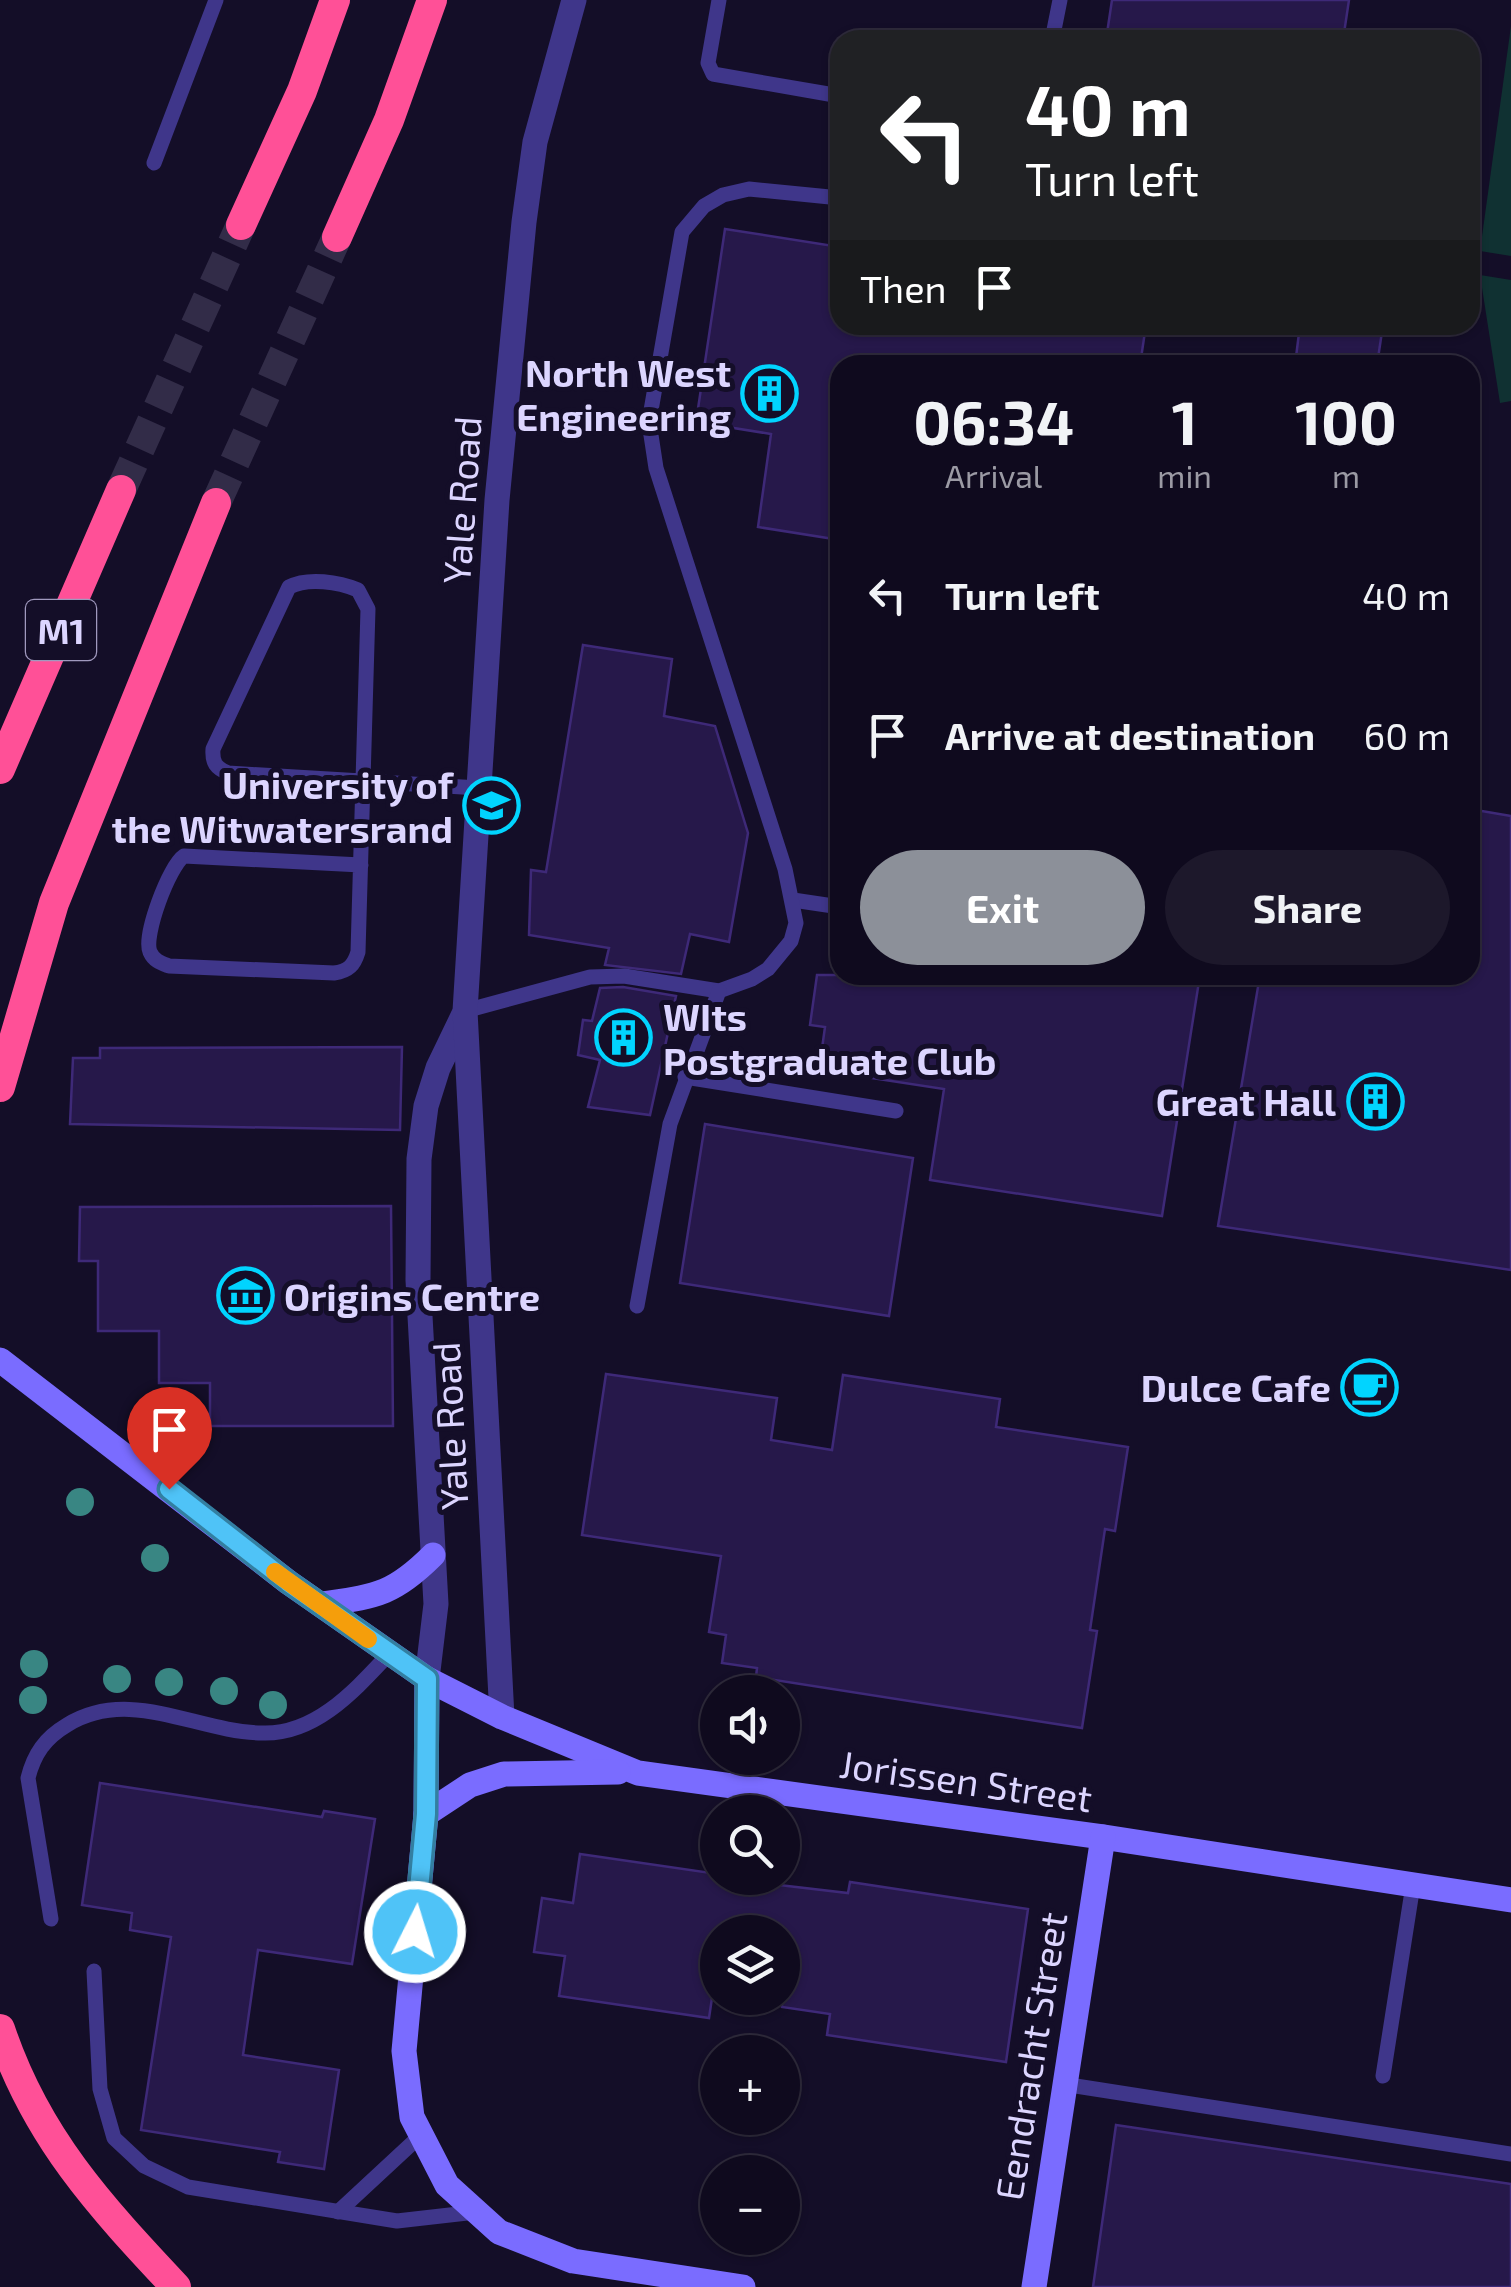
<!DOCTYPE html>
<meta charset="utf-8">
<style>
body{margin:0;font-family:"Exo 2",sans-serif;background:#1d182b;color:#f1f3f6;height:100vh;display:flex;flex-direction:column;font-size:38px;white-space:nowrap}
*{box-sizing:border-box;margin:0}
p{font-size:32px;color:#9b9aa4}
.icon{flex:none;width:55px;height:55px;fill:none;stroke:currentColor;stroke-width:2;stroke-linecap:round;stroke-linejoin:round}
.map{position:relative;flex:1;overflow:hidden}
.side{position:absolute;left:830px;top:355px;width:650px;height:630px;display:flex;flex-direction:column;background:#0f0a1e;border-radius:30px;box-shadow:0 2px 8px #0004,0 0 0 2px #2f2b3c}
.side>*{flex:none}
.top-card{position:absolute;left:830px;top:30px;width:650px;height:305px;border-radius:30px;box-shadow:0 2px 8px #0004,0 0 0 2px #2f2b3c;background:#202124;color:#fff;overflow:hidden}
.tools{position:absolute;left:700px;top:1675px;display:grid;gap:20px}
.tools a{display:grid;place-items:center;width:100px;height:100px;border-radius:50%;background:#0f0a1e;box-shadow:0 2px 8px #0004,0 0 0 2px #2f2b3c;font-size:50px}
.pin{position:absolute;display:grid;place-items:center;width:85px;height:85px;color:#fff;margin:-102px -42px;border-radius:50% 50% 50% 0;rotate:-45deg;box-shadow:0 0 10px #0007}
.pin .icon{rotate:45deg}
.me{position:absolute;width:110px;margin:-55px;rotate:5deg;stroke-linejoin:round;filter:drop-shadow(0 0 8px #0008)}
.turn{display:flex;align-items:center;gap:35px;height:210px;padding:0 30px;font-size:45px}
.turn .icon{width:130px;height:130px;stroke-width:2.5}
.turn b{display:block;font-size:70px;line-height:85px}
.then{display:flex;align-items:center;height:95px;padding:0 30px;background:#0003;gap:20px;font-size:38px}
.eta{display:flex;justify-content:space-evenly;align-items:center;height:170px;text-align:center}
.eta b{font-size:60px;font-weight:700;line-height:70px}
.button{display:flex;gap:20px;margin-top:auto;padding:20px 30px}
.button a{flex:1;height:115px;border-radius:60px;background:#8c9099;color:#fff;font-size:40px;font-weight:700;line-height:115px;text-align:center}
.button a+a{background:#1d182b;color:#f1f3f6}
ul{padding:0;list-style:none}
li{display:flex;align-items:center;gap:30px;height:140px;padding:0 30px}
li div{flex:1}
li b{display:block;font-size:38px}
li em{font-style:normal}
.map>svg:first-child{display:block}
.green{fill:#103132}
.building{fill:#26184a;stroke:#3e2978;stroke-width:2.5}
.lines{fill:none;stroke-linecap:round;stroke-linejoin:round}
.highway-tunnel{stroke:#322c48;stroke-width:30;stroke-dasharray:30 15;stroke-linecap:butt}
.lane{stroke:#3f368a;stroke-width:15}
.street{stroke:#3f368a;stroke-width:25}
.secondary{stroke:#7a6cff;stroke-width:25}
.highway{stroke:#ff5097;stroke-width:30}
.tree{fill:#398683}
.route-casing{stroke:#337fa1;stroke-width:25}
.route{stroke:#4fc3f7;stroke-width:18}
.slow{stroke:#f59e0b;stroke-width:18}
.labels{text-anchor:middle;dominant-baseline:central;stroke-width:10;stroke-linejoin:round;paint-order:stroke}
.shield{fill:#140e28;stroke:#a099be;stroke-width:2.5}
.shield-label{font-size:35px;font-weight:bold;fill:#dcd5ff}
.poi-label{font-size:38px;font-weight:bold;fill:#dcd5ff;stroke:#140e28;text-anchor:end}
.street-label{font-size:38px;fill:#dcd5ff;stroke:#140e28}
</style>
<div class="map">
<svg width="1511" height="2287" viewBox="0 0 1511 2287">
<rect width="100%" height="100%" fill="#140e28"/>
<g class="green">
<polygon points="1511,26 1511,256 1480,251"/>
<polygon points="1480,275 1511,280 1511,401 1500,403"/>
</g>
<g class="building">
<polygon points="1112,0 1349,0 1343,40 1106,40"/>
<polygon points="725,229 840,247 840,325 1146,325 1140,365 840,365 840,540 758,527 771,434 696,422"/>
<polygon points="1300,325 1383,325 1377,365 1295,365"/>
<polygon points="583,645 672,659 664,716 715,726 748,833 729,942 690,934 681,974 605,965 609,948 529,935 531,870 546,872"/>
<polygon points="1470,809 1511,816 1511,1270 1218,1226 1260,975 1470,975"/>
<polygon points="817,975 1200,975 1162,1216 930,1180 944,1089 819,1070 825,1027 810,1025"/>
<polygon points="623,987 676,996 650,1115 588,1107 600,1060 578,1055 583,1020 592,1021 600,988"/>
<polygon points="402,1047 400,1130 70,1124 73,1058 100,1058 100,1048"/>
<polygon points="705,1124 913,1158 889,1316 680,1283"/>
<polygon points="391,1206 393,1426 210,1426 210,1383 159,1383 159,1331 98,1331 98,1261 79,1261 80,1207"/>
<polygon points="606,1374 777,1398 771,1440 832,1450 843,1375 1000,1399 996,1427 1128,1447 1115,1531 1105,1529 1090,1630 1097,1631 1082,1728 756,1677 757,1668 722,1663 726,1635 709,1632 721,1556 582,1535"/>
<polygon points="100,1783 322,1817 324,1811 375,1819 352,1964 258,1950 243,2055 339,2070 324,2169 278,2162 280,2152 141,2130 171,1937 130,1930 132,1913 82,1905"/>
<polygon points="580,1854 718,1874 718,1878 848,1893 850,1882 1028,1909 1006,2062 827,2035 830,2014 782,2007 782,1932 718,1932 718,1999 712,1998 709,2018 559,1996 565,1956 534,1952 542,1898 573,1903"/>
<polygon points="1116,2125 1511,2184 1511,2287 1093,2287"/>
</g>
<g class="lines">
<g class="highway-tunnel">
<polyline points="121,490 241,225"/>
<polyline points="216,503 337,237"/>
</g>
<g class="lane">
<polyline points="719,0 708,63 713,74 840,96"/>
<polyline points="1052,40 1060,0"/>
<polyline points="154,163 216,0"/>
<path d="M361,865L184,856C169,866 143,936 150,952C154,961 161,963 169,966L334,973C349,971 354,965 358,952L368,609L358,590C339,582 308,577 289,587L213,749C212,763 216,768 228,773C312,778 396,783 479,788"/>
<polyline points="793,900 840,907"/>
<polyline points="465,1011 590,977 624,976 719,991 752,979 768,969 791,941 796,923 785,869 656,468 649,422 682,232 704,206 723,195 749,189 840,198"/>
<polyline points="685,1077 896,1111"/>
<polyline points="637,1306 670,1124 719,991"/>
<path d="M51,1919L28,1778C34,1754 45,1738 67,1725C130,1686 196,1732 262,1733C316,1735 356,1689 389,1654"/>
<polyline points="94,1971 100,2089 114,2138 144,2166 188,2187 397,2221 476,2212"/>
<polyline points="1383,2076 1413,1885"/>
<polyline points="1063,2084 1511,2154"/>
<polyline points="338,2212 421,2135"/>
</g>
<g class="street">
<polyline points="427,1679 436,1604 418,1280 419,1159 426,1106 438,1068 463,1016"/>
<polyline points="502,1717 465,1011 497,500 524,222 535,142 574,0"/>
</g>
<g class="secondary">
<polyline points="0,1360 288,1582 427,1679 502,1717 638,1773 1103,1837 1511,1900"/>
<path d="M322,1604C376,1596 393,1595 433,1555"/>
<polyline points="427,1679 426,1814 404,2051 412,2117 447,2185 499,2232 573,2261 743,2287"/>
<polyline points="426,1814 470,1785 504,1774 618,1772"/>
<polyline points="1034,2287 1103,1837"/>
</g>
<g class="highway">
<polyline points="241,225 302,91 335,0"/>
<polyline points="337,237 389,120 432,0"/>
<polyline points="0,769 121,490"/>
<polyline points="0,1087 54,903 216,503"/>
<path d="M0,2029C36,2137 100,2206 176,2287"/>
</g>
</g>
<g class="tree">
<circle cx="80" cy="1502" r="14"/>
<circle cx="155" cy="1558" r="14"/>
<circle cx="34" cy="1664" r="14"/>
<circle cx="117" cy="1679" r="14"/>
<circle cx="169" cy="1682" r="14"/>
<circle cx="224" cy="1691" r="14"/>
<circle cx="33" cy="1700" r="14"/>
<circle cx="273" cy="1705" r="14"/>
</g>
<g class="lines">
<defs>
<polyline id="route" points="169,1489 288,1582 427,1679 426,1814 415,1932"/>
</defs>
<use href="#route" class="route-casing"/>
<use href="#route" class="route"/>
<polyline class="slow" points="275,1572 368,1639"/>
</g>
<defs>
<symbol id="building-ring" viewBox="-11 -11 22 22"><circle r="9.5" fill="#140e28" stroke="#01d4ff" stroke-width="1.5"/><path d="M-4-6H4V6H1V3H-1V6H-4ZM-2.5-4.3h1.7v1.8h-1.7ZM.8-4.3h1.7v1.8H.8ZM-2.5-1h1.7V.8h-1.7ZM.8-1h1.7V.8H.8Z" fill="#01d4ff"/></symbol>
<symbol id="university-ring" viewBox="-11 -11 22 22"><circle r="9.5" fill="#140e28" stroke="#01d4ff" stroke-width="1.5"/><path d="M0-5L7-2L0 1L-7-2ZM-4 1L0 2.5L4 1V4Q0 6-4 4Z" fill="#01d4ff"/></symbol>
<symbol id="museum-ring" viewBox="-11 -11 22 22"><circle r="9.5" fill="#140e28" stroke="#01d4ff" stroke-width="1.5"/><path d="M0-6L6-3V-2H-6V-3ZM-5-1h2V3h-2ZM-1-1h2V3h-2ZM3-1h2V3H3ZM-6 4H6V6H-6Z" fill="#01d4ff"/></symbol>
<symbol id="cafe-ring" viewBox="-11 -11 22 22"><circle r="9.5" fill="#140e28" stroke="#01d4ff" stroke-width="1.5"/><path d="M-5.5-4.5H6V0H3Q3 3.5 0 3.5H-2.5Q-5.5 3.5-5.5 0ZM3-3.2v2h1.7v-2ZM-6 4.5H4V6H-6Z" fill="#01d4ff"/></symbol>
</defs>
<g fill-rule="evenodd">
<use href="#building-ring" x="738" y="362" width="63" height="63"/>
<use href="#university-ring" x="460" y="774" width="63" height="63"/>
<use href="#building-ring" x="592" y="1006" width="63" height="63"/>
<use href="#building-ring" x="1344" y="1070" width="63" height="63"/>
<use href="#museum-ring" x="214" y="1264" width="63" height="63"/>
<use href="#cafe-ring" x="1338" y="1356" width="63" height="63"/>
</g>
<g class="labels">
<rect class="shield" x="26" y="600" width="70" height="60" rx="8"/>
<g class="shield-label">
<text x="61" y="630">M1</text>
</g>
<g class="poi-label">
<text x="731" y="372">North West<tspan x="731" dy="44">Engineering</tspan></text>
<text x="453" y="784">University of<tspan x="453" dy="44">the Witwatersrand</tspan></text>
<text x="663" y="1016" text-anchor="start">WIts<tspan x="663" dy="44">Postgraduate Club</tspan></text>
<text x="1336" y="1101">Great Hall</text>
<text x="284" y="1296" text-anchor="start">Origins Centre</text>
<text x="1331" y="1387">Dulce Cafe</text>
</g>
<g class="street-label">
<text transform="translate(461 500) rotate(-86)">Yale Road</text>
<text transform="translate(449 1426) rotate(-93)">Yale Road</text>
<text transform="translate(966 1780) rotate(8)">Jorissen Street</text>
<text transform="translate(1030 2056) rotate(-81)">Eendracht Street</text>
</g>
</g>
</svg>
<div class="tools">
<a><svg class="icon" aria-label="sound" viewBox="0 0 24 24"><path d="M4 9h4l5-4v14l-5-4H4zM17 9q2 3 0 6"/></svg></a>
<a><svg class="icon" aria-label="search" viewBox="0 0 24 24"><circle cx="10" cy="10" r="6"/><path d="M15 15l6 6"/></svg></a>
<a><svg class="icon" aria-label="layers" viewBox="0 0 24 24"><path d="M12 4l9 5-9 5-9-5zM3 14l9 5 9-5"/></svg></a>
<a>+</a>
<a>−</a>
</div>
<div class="pin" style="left:169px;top:1489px;background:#d93025"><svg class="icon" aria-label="arrive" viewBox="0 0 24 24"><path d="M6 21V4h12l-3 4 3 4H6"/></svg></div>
<svg class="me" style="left:415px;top:1932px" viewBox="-20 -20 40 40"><circle r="17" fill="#4fc3f7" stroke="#fff" stroke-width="3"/><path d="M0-11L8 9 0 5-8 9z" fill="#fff"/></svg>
<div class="top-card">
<div class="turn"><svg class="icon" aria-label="left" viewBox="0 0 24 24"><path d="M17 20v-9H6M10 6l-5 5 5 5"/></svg><div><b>40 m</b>Turn left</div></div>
<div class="then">Then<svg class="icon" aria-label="arrive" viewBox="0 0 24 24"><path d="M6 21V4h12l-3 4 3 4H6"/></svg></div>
</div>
<section class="side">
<div class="eta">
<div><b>06:34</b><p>Arrival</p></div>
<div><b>1</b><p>min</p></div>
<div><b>100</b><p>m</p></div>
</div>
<ul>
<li><svg class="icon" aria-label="left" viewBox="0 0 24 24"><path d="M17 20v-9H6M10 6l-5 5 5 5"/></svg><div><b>Turn left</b></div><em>40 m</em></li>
<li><svg class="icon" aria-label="arrive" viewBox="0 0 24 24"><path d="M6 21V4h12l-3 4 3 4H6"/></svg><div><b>Arrive at destination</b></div><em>60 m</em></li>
</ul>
<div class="button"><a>Exit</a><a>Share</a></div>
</section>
</div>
